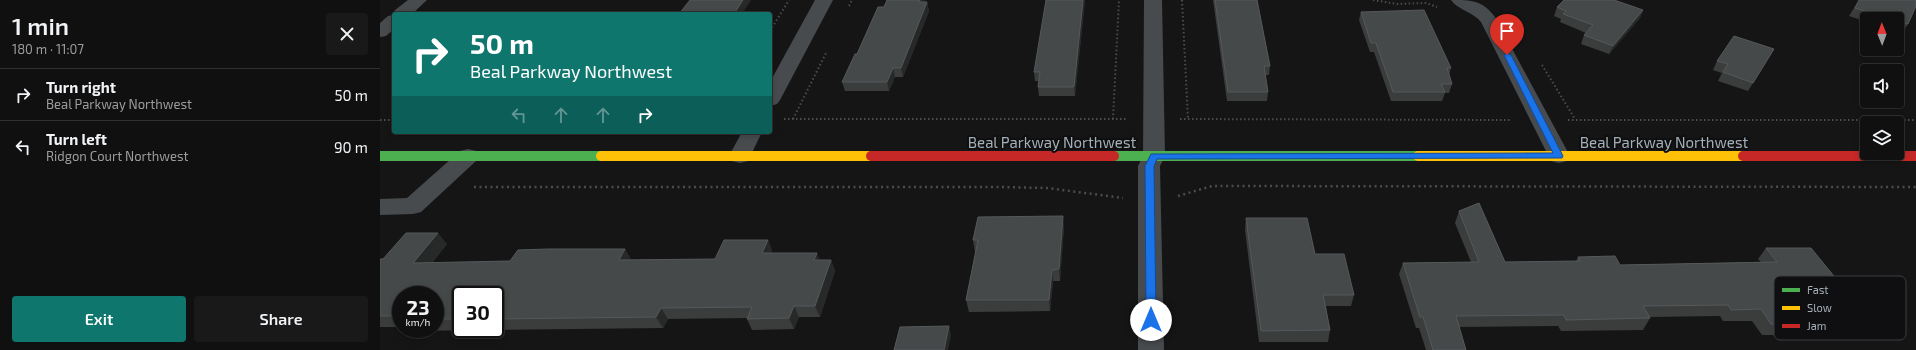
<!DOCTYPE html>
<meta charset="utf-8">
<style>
body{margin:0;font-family:"Exo 2",sans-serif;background:#191919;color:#f1f3f6;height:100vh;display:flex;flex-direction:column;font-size:15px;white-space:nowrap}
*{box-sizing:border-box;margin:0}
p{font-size:13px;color:#9c9d9f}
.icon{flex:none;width:22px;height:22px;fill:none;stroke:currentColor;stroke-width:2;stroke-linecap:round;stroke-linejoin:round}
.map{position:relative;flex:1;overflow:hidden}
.side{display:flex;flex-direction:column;background:#101010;width:380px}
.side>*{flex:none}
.guide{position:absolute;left:12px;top:12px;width:380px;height:122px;border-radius:4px;box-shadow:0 2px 6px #0003,0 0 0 1px #303030;background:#0f766e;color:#fff;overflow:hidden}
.needle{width:26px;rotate:359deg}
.controls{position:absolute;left:1480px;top:12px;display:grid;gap:8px}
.controls a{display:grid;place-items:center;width:44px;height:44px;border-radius:4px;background:#101010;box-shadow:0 2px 6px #0003,0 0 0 1px #303030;font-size:20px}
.speed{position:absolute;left:12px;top:286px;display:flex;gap:8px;font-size:20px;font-weight:700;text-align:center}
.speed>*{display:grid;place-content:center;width:52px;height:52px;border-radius:50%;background:#101010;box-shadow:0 2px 6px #0003,0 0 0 1px #303030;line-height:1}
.speed small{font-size:10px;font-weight:400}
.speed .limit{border:2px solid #111;border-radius:6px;background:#fff;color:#111}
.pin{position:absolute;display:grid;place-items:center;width:34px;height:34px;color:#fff;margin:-41px -17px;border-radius:50% 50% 50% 0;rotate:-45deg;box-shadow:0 0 4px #0007}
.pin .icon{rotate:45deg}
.me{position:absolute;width:44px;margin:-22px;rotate:0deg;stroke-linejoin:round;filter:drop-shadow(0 0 3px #0008)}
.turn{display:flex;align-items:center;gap:14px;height:84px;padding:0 12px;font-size:18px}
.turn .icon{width:52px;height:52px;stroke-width:2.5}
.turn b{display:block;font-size:28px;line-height:34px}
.lanes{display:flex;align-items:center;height:38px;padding:0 12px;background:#0003;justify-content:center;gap:20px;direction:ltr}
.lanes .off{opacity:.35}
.round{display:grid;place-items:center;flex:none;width:42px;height:42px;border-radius:4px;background:#191919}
.head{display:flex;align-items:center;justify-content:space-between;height:68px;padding:0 12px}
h1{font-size:24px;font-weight:600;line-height:30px}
.primary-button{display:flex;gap:8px;margin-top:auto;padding:8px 12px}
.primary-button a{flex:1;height:46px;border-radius:4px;background:#0f766e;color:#fff;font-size:16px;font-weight:600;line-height:46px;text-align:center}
.primary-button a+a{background:#191919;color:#f1f3f6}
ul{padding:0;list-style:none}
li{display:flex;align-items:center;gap:12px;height:52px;padding:0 12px;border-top:1px solid #303030}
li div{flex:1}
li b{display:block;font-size:15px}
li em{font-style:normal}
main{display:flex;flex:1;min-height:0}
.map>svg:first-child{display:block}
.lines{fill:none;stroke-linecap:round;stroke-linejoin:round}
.path-far1{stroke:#4a4d4f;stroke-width:2;stroke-dasharray:1.5 2.5;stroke-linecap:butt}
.path{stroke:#4a4d4f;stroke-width:2.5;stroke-dasharray:2 3.5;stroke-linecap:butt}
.street{fill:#484b4e;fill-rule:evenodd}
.fast{stroke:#4caf50;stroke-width:10}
.slow{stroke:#ffc107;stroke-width:10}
.jam{stroke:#c62828;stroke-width:10}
.wall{fill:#3b3d3d;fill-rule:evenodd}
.shaded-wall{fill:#272828}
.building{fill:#46494a;stroke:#55595b}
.route{fill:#1a73e8;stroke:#114b97}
.labels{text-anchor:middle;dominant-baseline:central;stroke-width:4;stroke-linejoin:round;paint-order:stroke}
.street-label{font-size:15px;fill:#a4b0b7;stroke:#0f0f11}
.key{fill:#0f0f11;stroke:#3c3f43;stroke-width:1}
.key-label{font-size:11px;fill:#a4b0b7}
</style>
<main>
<section class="side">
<div class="head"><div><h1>1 min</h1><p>180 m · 11:07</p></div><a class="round"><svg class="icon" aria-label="close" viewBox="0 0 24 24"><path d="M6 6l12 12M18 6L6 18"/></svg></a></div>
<ul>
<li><svg class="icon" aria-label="right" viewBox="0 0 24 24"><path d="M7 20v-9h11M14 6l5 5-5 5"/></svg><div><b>Turn right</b><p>Beal Parkway Northwest</p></div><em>50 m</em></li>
<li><svg class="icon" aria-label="left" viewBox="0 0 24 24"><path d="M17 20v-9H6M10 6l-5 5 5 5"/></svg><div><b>Turn left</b><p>Ridgon Court Northwest</p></div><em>90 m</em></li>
</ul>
<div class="primary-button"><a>Exit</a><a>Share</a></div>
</section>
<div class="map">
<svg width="1536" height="350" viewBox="0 0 1536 350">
<rect width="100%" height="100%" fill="#151515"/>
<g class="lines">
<g class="path-far1">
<polyline points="802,0 808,119"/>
<polyline points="993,0 1017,4 1046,3 1057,7"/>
<polyline points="469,6 472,0"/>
<polyline points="390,31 409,0"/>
<polyline points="1162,65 1195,119"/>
<polyline points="404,119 747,119"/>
<polyline points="413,119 446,53"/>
<polyline points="733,119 739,0"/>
<polyline points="800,119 1131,120"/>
<polyline points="0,120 14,120"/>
<polyline points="1188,120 1536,120"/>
</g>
<g class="path">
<polyline points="94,187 620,187 667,188 743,198"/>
<polyline points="798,196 832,186 1536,187"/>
</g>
<g class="street">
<polygon points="28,0 47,0 32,14 14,14 14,29 6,36 0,37 0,23 8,16 13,15 15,10"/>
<polygon points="435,0 453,0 400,100 397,104 390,106 390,82"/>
<polygon points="764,0 782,0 785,156 780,166 784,350 758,350 758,166 763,156"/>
<path d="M1071,0C1092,0 1102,0 1115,17L1190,156L1187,161L1179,163L1171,161L1101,22C1093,12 1078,10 1071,0Z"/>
<polygon points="362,132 382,132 368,161 360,163 352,161 349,156"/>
<polygon points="88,149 96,151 99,156 96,161 41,212 33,214 0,215 0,199 27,198 80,151"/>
</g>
<g class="fast">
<polyline points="0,156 221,156"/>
<polyline points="734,156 1038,156"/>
</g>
<g class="slow">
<polyline points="221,156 491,156"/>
<polyline points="1038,156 1363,156"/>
</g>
<g class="jam">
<polyline points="491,156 734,156"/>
<polyline points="1363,156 1536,156"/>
</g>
</g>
<g class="wall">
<polygon points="705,0 695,96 659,96 658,87 659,81 655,81 654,72"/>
<polygon points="833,0 877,0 890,66 889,75 885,75 888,92 887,101 847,101"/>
<polygon points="1479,0 1536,0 1528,24 1522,33 1517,31 1517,19 1487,19 1487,22 1469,16"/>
<polygon points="544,2 547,2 549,11 523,77 515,77 509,91 465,91 462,82 477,54 504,7"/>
<polygon points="1177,7 1263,10 1260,18 1229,54 1201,44 1204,35 1206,33 1180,22 1181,19 1174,16"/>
<polygon points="981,12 1071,68 1069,75 1072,84 1069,93 1065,93 1062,101 1011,101 994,52 990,52 979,20"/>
<polygon points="1394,49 1368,91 1338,81 1342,73 1333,70 1337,61"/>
<polygon points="1079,211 1125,262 1196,261 1198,257 1240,265 1381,262 1378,259 1386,248 1484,313 1474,324 1447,324 1438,335 1382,335 1372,321 1343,321 1340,316 1270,317 1270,318 1263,330 1181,331 1178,326 1079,327 1086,350 1046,350 1039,328 1036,328 1019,274 1023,263 1091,262 1075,223"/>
<polygon points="866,218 935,254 974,295 971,306 946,306 950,330 948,342 879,342 865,230"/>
<polygon points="684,227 680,281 673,281 670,311 589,312 586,300 596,252 595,252 593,240"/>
<path d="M388,240L392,251L391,253L440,260H451L455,271L440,317H419L414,329L372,330L367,319V318L288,319L283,328L27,331L26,329H55V295H21V327H0V259H3L67,244L52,263L130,261L245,249L251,260L335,259ZM81,295H115V329H81Z"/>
</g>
<g class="shaded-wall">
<polygon points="363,0 371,0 362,14 354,14"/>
<polygon points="540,0 545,0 541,11 539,2"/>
<polygon points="703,0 705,0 695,96 694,87"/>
<polygon points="547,2 549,11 523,77 521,68"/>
<polygon points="1263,10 1260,18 1229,54 1233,46"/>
<polygon points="513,68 515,77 509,91 507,82"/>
<polygon points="683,216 684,227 680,281 679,269"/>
<polygon points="58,233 67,244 43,274 33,263"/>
<polygon points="388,240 392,251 387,265 382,253"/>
<polygon points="245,249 251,260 239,260"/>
<polygon points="437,253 441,264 434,260"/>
<polygon points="451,260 455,271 440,317 435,306"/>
<polygon points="672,270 673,281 670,311 669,300"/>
<polygon points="414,306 419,317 414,329 409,318"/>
<polygon points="281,308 288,319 283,328 276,317"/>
<polygon points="569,326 571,335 568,350 564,350"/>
</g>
<g class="building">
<polygon points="310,0 363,0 354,14 299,14"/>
<polygon points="507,0 540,0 539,2 547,2 521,68 513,68 507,82 462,82 475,54 477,54 498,7 504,7"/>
<polygon points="666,0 703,0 694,87 658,87 660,72 654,72"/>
<polygon points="835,0 877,0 890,66 884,66 888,92 848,92"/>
<polygon points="1184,0 1234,0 1263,10 1233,46 1204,35 1213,25 1183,14 1186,11 1177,7"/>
<polygon points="1479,0 1536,0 1536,6 1528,24 1517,21 1517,19 1511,19 1475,8"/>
<polygon points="1044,10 1071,68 1067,68 1072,84 1061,84 1065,92 1013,92 996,43 991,43 981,12"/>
<polygon points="1354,36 1394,49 1373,83 1343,72 1348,64 1337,61"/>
<polygon points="1099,203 1125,262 1200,261 1198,257 1235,256 1240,265 1397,262 1386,248 1431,248 1484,313 1440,314 1448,324 1391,324 1381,309 1351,310 1348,305 1263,306 1270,318 1186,320 1184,315 1076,316 1086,350 1053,350 1043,317 1040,317 1023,263 1099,262 1079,211"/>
<polygon points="683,216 679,269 672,270 669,300 586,300 598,240 593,240 598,217"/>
<polygon points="866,218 927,218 935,254 964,254 974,295 943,295 950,330 881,331"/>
<polygon points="26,233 58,233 33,263 130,261 138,250 168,249 245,249 239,260 335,259 344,240 388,240 382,253 437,253 434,260 451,260 435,306 414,306 409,318 367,319 372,307 281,308 276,317 115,319 115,295 81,295 81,319 55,319 55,295 21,295 21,320 17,320 20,316 0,316 0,259 3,259"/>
<polygon points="569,326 564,350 514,350 520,327"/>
</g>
<polygon class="route" points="1127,53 1131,55 1183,156 1182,158 777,159 774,166 776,320 775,323 767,323 766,320 765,166 771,154 1173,153 1124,55"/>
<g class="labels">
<g class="street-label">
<text x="672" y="142">Beal Parkway Northwest</text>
<text x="1284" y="142">Beal Parkway Northwest</text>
</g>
</g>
<rect x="1394" y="276" width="132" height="64" rx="6" class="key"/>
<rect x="1402" y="288" width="18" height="4" fill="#4caf50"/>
<rect x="1402" y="306" width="18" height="4" fill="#ffc107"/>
<rect x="1402" y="324" width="18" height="4" fill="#c62828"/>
<g class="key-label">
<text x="1427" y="294">Fast</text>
<text x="1427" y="312">Slow</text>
<text x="1427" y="330">Jam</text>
</g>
</svg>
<div class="controls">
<a><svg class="needle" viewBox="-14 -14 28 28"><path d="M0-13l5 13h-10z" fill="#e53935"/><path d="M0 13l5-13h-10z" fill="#9c9d9f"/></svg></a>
<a><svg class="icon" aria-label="sound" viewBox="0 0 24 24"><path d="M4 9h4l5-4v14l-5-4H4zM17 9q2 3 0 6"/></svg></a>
<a><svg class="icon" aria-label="layers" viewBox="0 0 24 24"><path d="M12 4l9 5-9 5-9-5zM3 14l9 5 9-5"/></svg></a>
</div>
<div class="speed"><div>23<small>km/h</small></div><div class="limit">30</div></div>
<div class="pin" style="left:1127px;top:55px;background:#d93025"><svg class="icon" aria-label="arrive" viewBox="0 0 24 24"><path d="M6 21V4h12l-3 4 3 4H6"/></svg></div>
<svg class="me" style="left:771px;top:320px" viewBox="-20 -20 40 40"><circle r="19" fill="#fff"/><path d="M0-13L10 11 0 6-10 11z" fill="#1a73e8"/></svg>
<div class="guide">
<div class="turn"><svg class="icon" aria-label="right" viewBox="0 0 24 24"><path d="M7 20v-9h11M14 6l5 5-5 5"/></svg><div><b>50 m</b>Beal Parkway Northwest</div></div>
<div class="lanes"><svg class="icon off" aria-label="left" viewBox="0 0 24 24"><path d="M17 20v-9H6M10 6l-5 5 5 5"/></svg><svg class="icon off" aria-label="ahead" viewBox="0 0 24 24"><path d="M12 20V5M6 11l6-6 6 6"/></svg><svg class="icon off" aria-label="ahead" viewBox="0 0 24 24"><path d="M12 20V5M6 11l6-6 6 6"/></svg><svg class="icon" aria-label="right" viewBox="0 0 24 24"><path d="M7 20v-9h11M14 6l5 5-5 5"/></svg></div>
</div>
</div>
</main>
